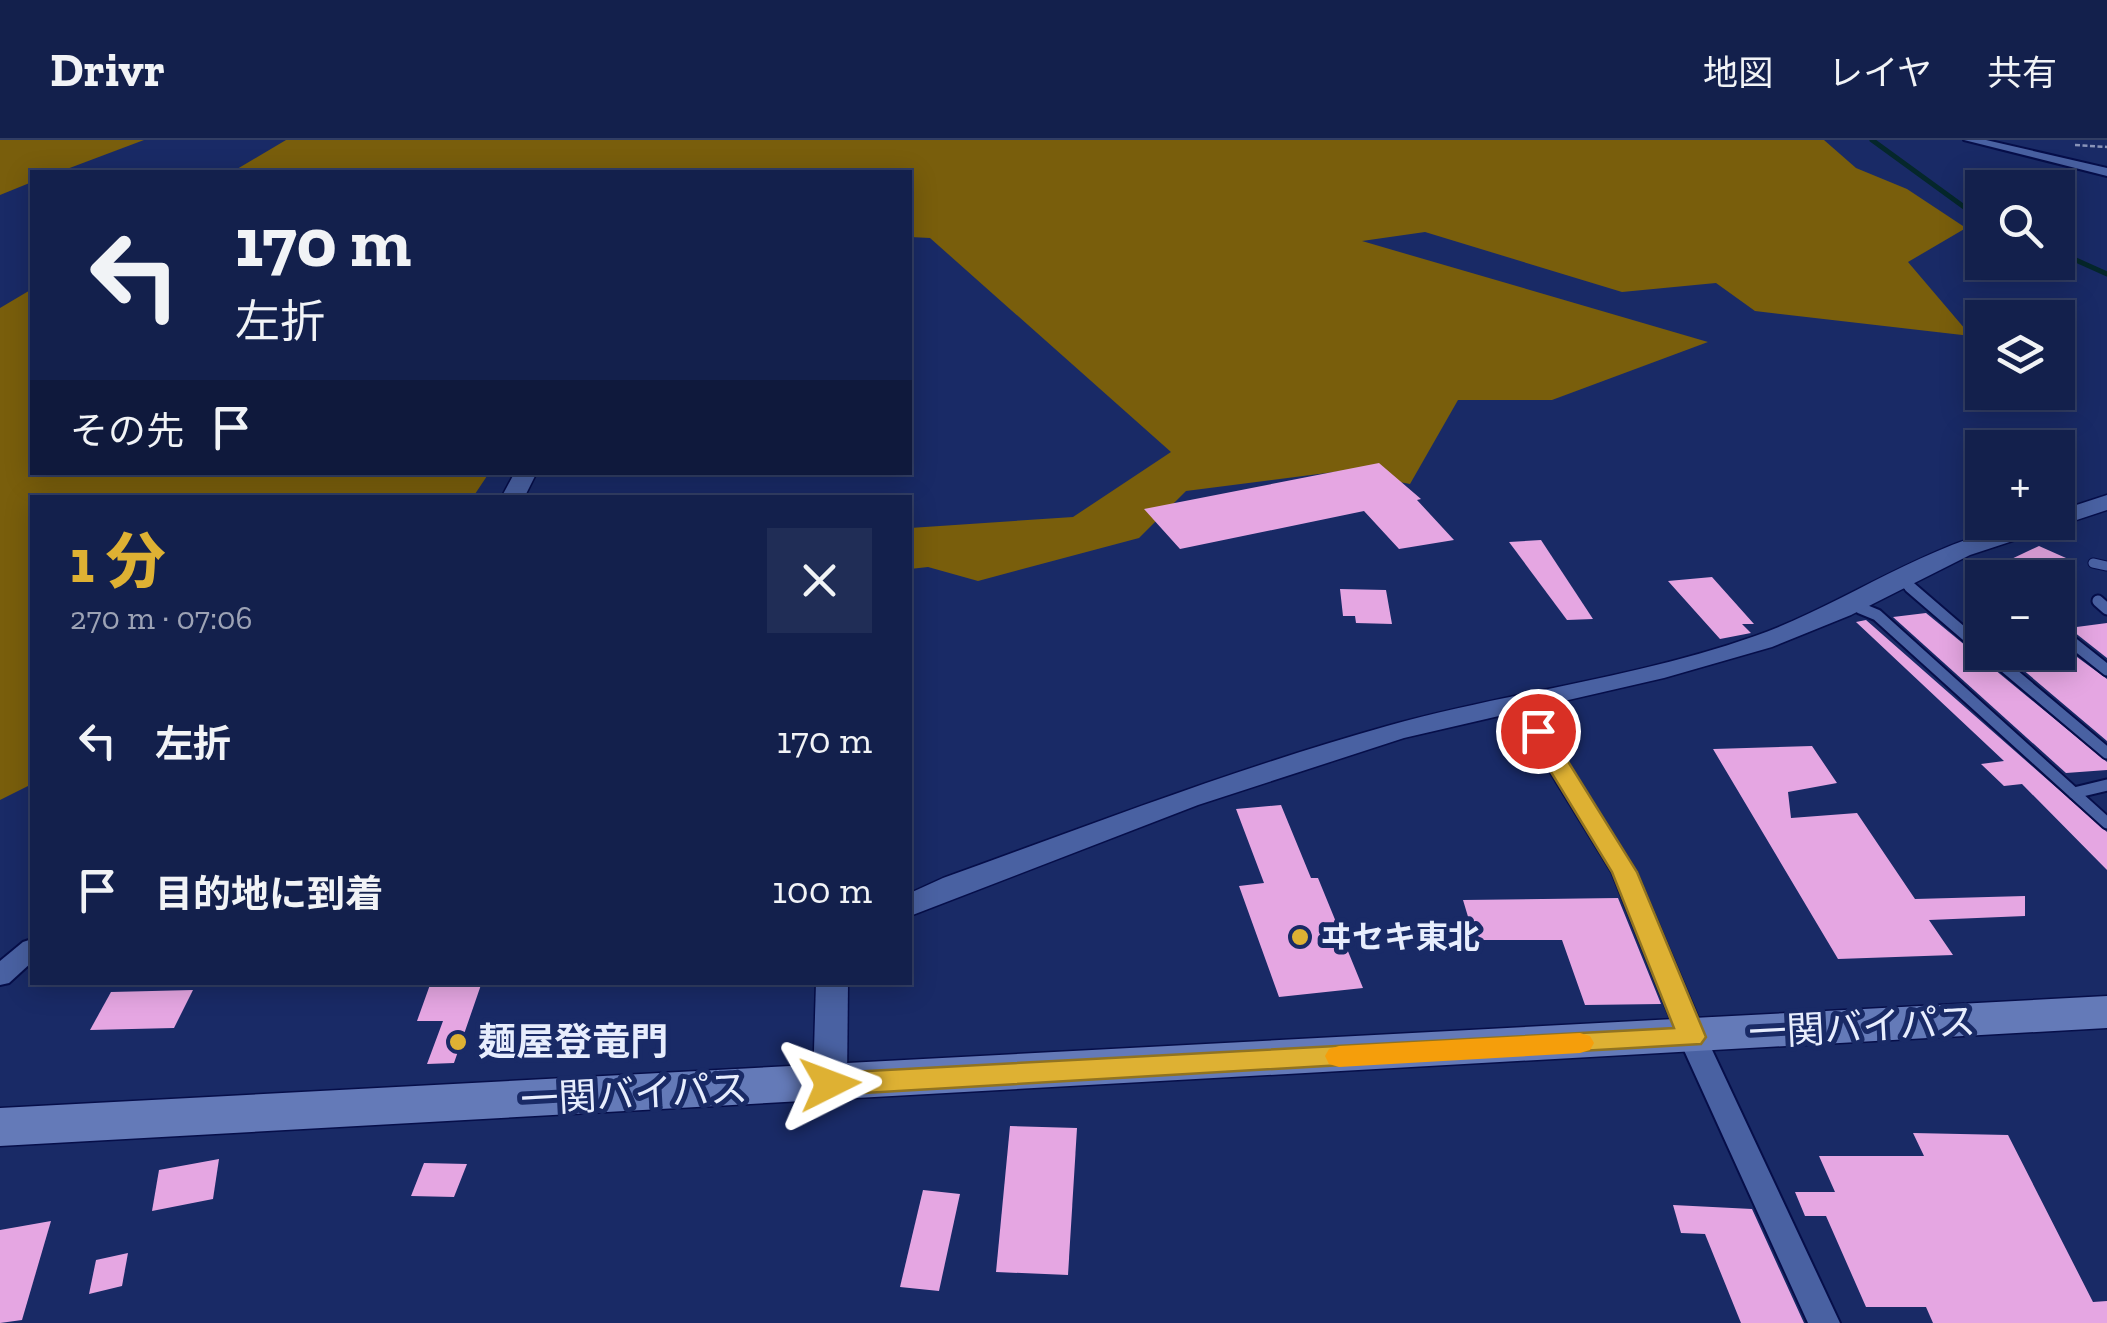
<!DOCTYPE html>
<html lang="ja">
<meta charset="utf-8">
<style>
body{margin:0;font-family:"Zilla Slab","Noto Sans JP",serif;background:#202d56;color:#f1f3f6;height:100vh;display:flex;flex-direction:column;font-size:38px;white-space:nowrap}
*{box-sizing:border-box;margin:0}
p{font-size:32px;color:#9da3b5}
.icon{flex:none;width:55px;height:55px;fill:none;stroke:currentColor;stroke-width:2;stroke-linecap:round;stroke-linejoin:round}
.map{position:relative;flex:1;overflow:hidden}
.side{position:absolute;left:30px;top:355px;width:882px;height:490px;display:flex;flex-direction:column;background:#13204c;border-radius:0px;box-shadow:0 5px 25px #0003,0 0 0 2px #323e64}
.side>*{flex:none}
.guide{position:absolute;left:30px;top:30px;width:882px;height:305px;border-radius:0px;box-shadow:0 5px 25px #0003,0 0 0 2px #323e64;background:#13204c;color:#f1f3f6;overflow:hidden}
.controls{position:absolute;left:1965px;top:30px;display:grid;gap:20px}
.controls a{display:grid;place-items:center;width:110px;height:110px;border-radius:0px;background:#13204c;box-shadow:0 5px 25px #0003,0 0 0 2px #323e64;font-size:50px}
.pin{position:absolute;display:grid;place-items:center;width:85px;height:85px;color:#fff;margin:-42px;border:5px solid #fff;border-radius:50%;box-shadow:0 2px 10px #0007}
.me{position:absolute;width:110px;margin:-55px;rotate:87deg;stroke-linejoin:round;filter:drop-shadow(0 0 8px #0008)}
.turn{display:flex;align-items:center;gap:35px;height:210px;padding:0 40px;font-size:45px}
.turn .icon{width:130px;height:130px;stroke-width:2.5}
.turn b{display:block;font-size:70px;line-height:85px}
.then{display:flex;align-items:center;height:95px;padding:0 40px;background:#0003;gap:20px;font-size:38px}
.round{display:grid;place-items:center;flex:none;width:105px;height:105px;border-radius:0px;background:#202d56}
.head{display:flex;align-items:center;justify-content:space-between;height:170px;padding:0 40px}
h1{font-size:60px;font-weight:800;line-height:75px;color:#deb133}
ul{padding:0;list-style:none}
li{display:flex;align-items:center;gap:30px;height:150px;padding:0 40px}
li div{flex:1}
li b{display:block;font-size:38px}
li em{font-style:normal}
header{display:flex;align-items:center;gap:60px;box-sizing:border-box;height:140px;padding:0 50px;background:#13204c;border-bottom:2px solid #323e64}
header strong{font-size:48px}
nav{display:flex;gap:55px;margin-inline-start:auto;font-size:35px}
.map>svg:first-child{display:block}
.forest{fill:#795e0c}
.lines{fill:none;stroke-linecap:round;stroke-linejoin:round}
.stream{stroke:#05272b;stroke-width:5}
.building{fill:#e5a6e2}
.service-far1-casing{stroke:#060e49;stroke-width:11}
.service-casing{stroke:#060e49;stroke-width:15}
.minor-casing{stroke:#060e49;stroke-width:4}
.tertiary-casing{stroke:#060e49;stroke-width:3}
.trunk-casing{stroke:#060e49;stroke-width:3}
.path{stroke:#8893b8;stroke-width:2.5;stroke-dasharray:5 2.5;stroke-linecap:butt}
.service-far1{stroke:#4961a2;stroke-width:9}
.service{stroke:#4961a2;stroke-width:11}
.minor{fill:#4961a2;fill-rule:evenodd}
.tertiary{fill:#4961a2;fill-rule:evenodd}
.trunk{fill:#647ab8;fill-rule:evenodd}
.route{fill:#deb133;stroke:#907321;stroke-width:2.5}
.slow{fill:#f59e0b}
.poi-dot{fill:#deb133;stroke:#192a66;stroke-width:4}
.labels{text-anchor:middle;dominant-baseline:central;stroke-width:10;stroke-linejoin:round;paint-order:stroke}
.poi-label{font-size:32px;font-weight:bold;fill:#e7edfd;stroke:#192a66;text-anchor:start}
.near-street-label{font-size:38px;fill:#e7edfd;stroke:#192a66}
.near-poi-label{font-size:38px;font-weight:bold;fill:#e7edfd;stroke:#192a66;text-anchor:start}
</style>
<header>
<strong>Drivr</strong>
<nav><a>地図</a><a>レイヤ</a><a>共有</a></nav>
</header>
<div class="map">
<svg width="2107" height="1183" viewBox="0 0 2107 1183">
<rect width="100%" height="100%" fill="#192a66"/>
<g class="forest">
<polygon points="0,0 144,0 59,32 32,32 32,42 0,55"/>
<polygon points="286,0 1824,0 1856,28 1907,49 1966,88 1908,122 1971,196 1755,171 1716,143 1622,152 1425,92 1362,101 1708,202 1552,260 1458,260 1410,344 1342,331 1186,351 1139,398 978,441 928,427 910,429 910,388 1073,377 1171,312 930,98 910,97 910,32 232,32"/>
<polygon points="32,149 32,332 489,333 473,357 32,358 32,644 0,660 0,168"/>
</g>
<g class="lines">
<g class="stream">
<polyline points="1872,0 1982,80"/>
<polyline points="2058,112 2107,134"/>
</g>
</g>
<g class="building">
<polygon points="1379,323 1421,359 1417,360 1454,400 1399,409 1364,371 1180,409 1144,369"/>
<polygon points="1541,400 1593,479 1567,480 1509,402"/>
<polygon points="2039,406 2075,422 2044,438 2005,422"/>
<polygon points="1712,437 1754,484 1742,484 1751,493 1720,499 1668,441"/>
<polygon points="1340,449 1386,450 1392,484 1356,483 1355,476 1343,476"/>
<polygon points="1926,473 2107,622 2107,630 2066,633 1893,477"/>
<polygon points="1866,480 2107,692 2107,730 2022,644 2004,646 1981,624 2004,621 1856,482"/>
<polygon points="2107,483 2107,518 2069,488"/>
<polygon points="2058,503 2107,539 2107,601 2002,512 2058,512"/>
<polygon points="1812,606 1837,643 1788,652 1791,678 1857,673 1915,759 2025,756 2025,776 1929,780 1953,815 1838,819 1713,609"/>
<polygon points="1281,665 1311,738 1318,738 1363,848 1279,857 1239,746 1264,743 1236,669"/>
<polygon points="1618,758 1661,864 1585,865 1562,800 1475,800 1463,760"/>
<polygon points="431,842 482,842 454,923 427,924 443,881 417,881"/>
<polygon points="193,850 174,888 90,890 111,852"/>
<polygon points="1010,986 1077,988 1068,1135 996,1132"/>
<polygon points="1913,993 2008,995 2093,1162 2107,1161 2107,1183 1933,1183 1926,1167 1866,1167 1826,1076 1805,1076 1795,1052 1835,1052 1819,1016 1924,1016"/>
<polygon points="219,1019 213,1059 152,1071 159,1030"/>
<polygon points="424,1023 467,1024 454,1057 411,1056"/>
<polygon points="923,1050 960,1054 939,1151 900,1147"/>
<polygon points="1673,1065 1752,1069 1804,1183 1741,1183 1705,1094 1681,1093"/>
<polygon points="51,1081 22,1180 0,1183 0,1090"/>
<polygon points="128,1113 122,1146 89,1154 96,1120"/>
</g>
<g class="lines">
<defs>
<g id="service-far1">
<polyline points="2093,423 2107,426"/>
<polyline points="1901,440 1913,450"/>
</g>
<g id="service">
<polyline points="1910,447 1982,509"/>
<polyline points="2098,461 2107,469"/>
<polyline points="1860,468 1877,475 2107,683"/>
<polyline points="2058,491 2107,530"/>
<polyline points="1987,512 2107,613"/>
<polyline points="2074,653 2107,645"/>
</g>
<g id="minor">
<polygon points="1964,0 1986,0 2107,28 2107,36"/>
<polygon points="1519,556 1530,563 1636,732 1706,897 1840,1183 1808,1183 1678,897 1612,732 1508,563"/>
<polygon points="32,799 32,822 9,843 0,845 0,821 23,802"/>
</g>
<g id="tertiary">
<polygon points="515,332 537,332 524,358 501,358"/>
<path d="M2107,355V370L1970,415L1851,475L1772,507L1664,538L1404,598L1198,665L910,776V753L943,738C1090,685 1237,628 1387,586C1509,552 1636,538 1755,496C1853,462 1954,382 2058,382V371Z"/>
<polygon points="816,842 848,842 847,944 842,953 830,957 818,953 813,944"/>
</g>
<polygon id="trunk" points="2107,856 2107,888 0,1006 0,968"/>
</defs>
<use href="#service-far1" class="service-far1-casing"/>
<use href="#service" class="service-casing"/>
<use href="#minor" class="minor-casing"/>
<use href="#tertiary" class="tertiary-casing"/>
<use href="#trunk" class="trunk-casing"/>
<polyline class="path" points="2075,5 2107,7"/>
<use href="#service-far1" class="service-far1"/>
<use href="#service" class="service"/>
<use href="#minor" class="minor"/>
<use href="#tertiary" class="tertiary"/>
<use href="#trunk" class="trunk"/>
</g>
<polygon class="route" points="1538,584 1549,591 1637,732 1706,897 1701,904 830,955 820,952 816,944 820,936 830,933 1674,888 1612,732 1526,591"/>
<polygon class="slow" points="1580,893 1590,896 1594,903 1590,910 1580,913 1339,927 1329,924 1325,916 1329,909 1339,906"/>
<g class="poi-dot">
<circle cx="1300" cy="797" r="10"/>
<circle cx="458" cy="902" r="10"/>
</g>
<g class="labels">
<g class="poi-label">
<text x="1320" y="797">ヰセキ東北</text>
</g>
<g class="near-street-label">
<text transform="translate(1862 887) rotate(-3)">一関バイパス</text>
<text transform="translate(634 954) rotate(-3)">一関バイパス</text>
</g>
<g class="near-poi-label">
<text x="478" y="902">麺屋登竜門</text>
</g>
</g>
</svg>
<div class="controls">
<a><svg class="icon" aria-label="search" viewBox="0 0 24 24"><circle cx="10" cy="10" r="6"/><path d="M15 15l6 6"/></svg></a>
<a><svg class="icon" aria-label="layers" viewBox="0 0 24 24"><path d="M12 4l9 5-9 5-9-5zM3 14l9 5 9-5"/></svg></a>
<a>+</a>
<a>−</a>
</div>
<div class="pin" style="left:1538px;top:591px;background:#d93025"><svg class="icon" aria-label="arrive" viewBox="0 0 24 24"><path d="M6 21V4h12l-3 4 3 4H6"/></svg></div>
<svg class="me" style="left:830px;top:944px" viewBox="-20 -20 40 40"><path d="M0-17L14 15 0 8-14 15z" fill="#deb133" stroke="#fff" stroke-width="4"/></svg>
<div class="guide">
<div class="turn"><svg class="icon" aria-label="left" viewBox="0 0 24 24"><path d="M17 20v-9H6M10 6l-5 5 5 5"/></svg><div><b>170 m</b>左折</div></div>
<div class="then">その先<svg class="icon" aria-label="arrive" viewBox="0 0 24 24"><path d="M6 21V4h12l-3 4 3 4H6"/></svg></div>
</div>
<section class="side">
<div class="head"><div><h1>1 分</h1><p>270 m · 07:06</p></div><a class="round"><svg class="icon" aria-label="close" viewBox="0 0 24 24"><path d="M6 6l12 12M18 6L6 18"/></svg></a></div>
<ul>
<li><svg class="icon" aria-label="left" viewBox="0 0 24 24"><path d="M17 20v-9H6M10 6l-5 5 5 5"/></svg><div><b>左折</b></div><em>170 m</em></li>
<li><svg class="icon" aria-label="arrive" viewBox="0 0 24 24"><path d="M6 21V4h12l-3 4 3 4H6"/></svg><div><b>目的地に到着</b></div><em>100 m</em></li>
</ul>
</section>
</div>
